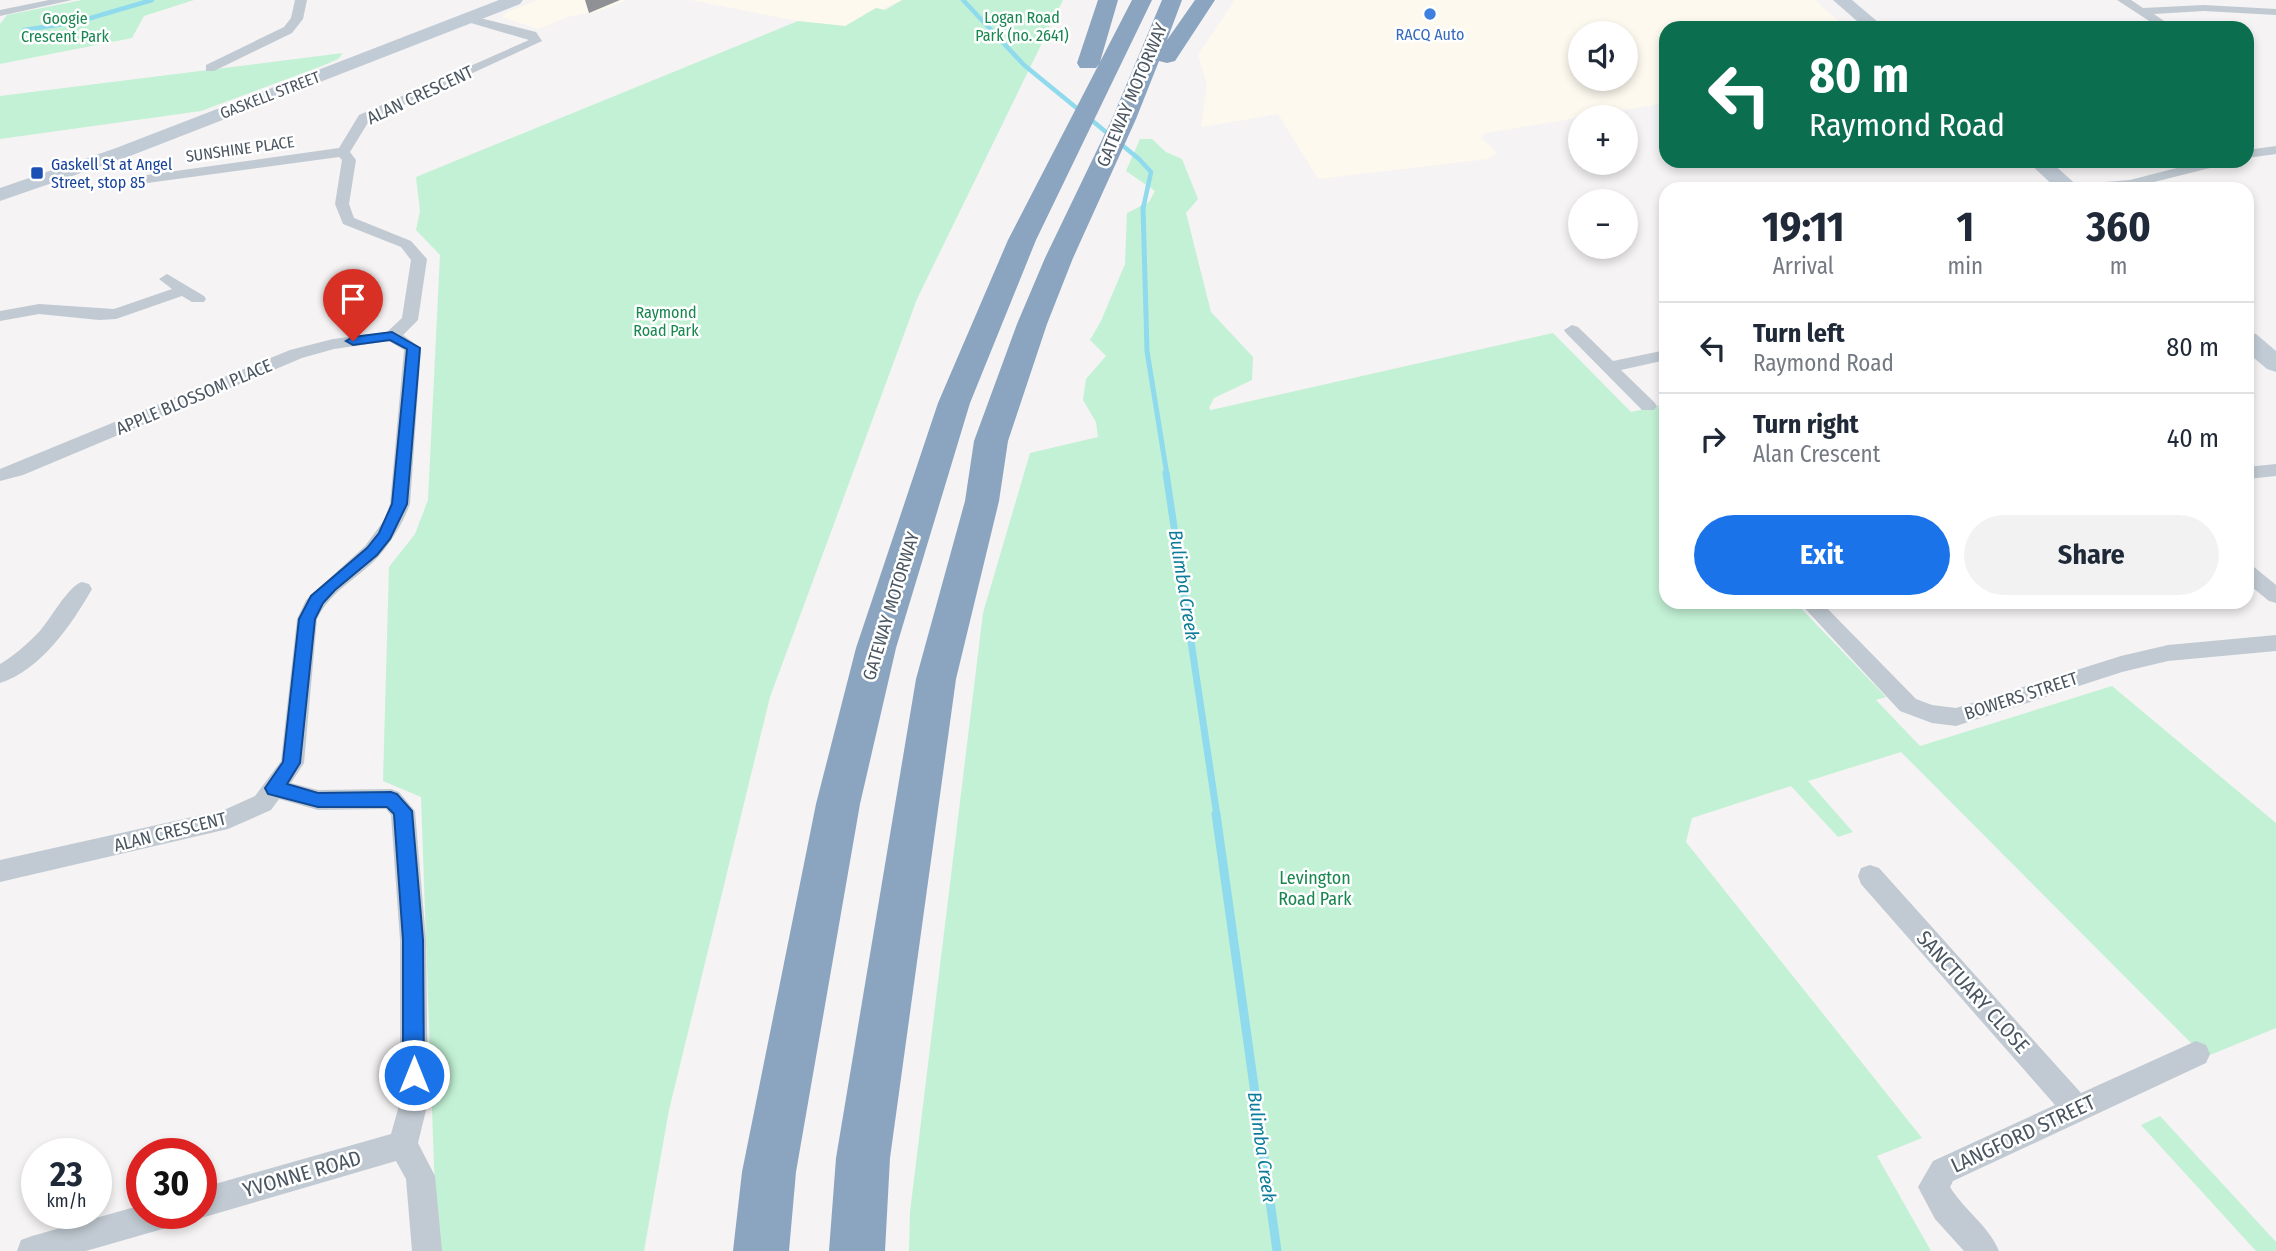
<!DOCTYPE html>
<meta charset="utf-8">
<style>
body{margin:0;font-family:"Fira Sans Condensed",sans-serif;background:#f2f2f3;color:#1f2937;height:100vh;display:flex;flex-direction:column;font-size:26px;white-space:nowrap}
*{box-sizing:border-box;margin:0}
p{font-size:23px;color:#747a83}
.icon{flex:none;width:38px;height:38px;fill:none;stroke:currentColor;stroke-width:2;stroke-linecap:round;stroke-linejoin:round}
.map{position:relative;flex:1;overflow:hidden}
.panel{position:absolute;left:1659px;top:182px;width:595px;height:427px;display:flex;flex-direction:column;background:#fff;border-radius:21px;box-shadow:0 4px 10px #0003}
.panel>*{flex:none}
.guide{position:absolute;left:1659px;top:21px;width:595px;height:147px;border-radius:21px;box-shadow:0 4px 10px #0003;background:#0b6e4f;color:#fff;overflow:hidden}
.fabs{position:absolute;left:1568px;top:21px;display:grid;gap:14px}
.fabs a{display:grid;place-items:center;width:70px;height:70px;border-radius:50%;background:#fff;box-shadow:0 4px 10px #0003;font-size:35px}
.speed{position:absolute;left:21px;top:1138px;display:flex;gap:14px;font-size:35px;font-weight:700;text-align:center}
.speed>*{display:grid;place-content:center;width:91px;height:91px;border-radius:50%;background:#fff;box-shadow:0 4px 10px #0003;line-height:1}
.speed small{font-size:18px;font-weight:400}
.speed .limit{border:10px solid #d22;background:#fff;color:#111}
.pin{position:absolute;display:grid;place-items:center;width:60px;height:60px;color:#fff;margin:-72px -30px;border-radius:50% 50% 50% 0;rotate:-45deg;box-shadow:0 0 7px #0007}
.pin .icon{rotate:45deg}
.me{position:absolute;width:77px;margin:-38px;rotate:0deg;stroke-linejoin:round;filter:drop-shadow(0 0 5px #0008)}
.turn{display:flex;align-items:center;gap:24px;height:147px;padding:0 35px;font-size:32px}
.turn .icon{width:91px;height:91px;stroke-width:2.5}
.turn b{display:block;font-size:49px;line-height:60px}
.eta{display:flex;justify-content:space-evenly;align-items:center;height:119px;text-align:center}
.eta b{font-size:42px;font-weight:700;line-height:49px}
.button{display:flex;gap:14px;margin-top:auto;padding:14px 35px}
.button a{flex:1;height:80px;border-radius:42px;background:#1a73e8;color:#fff;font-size:28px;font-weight:700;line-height:80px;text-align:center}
.button a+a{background:#f2f2f3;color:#1f2937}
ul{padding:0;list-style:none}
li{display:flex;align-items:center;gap:21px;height:91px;padding:0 35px;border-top:2px solid #e0e1e3}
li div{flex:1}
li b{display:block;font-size:26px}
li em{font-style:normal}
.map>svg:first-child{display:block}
.commercial{fill:#fdf9ef;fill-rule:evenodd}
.green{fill:#c3f1d5}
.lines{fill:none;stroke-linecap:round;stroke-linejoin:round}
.stream-far3{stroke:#90daee;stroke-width:4.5}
.stream-far2{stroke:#90daee;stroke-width:5}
.stream-far1{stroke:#90daee;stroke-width:7}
.stream{stroke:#90daee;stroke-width:9}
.street{fill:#c1cad2;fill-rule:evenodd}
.secondary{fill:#c1cbd6;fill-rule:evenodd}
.highway{fill:#8ba5c1;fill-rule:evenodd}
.shaded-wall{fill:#909195}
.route{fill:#1a73e8;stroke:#114b97;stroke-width:2}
.shop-dot{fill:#3f7fe0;stroke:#fff;stroke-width:2.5}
.transit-dot{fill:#1a4fb4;stroke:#fff;stroke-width:2.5}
.labels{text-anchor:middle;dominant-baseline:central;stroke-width:5;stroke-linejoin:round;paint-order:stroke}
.far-park-label{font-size:16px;fill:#17864f;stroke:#fff}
.far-shop-label{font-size:16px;fill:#366cbe;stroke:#fff}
.far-street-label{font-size:16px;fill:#4a5661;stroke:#fff}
.far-transit-label{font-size:16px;fill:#164399;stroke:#fff;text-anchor:start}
.street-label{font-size:18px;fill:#4a5661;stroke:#fff}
.park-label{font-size:18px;fill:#17864f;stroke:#fff}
.water-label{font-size:19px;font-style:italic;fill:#0c7c9b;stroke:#fff}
.near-street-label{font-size:21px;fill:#4a5661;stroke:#fff}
</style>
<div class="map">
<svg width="2276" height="1251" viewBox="0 0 2276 1251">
<rect width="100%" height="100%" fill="#f5f3f3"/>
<g class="commercial">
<polygon points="538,0 627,0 602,10 567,17 539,29 502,17 507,12"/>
<polygon points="690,0 902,0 845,26 798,21"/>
<path d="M1235,0H1815L1844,26L1666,28V103L1486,133L1481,138L1497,153L1488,159L1318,179L1278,114L1201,127L1207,84L1198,55ZM1580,33H1626V79H1580Z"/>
</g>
<g class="green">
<polygon points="82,0 194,0 144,16 132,38 0,64 0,24 7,15"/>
<polygon points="902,0 1063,0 917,299 770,697 669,1110 644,1251 437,1251 421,797 383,781 389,567 415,534 428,500 440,255 416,230 420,211 416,177 798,21 845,26 876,8 885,10"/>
<polygon points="343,53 338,59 322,66 201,111 0,139 0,96"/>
<polygon points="1140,139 1152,139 1166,152 1182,159 1198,199 1186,213 1211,312 1253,357 1252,380 1214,398 1209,408 1211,410 1553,333 1631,412 1666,404 1666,602 1795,602 1886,697 1876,700 1920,746 2112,686 2276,823 2276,1028 2205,1057 1901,752 1808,781 1853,832 1838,837 1791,786 1692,818 1686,842 1922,1138 1877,1156 1931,1251 909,1251 910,1212 983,613 1030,453 1098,437 1096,422 1083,400 1086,379 1106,356 1090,340 1101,321 1125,264 1127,213 1149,202 1155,191 1126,171"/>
<polygon points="2160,1116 2276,1242 2276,1251 2256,1251 2141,1125"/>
</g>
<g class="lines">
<g class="stream-far3">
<polyline points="963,0 1024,65 1139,159 1151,172 1143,209"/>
<polyline points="24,30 77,22 152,0"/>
</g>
<polyline class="stream-far2" points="1143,207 1147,351 1167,475"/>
<polyline class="stream-far1" points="1166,473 1217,816"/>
<polyline class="stream" points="1216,814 1277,1251"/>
<g class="street">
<polygon points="49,0 72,0 0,16 0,10"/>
<polygon points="295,0 307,0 303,19 292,33 214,71 206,71 206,65 284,27 291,18"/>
<polygon points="2117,0 2131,0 2143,8 2204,5 2276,9 2276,15 2204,11 2154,14 2174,28 2160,28"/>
<path d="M468,15L536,32L542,41L369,121L350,152L356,160L349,204L354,218L411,241L427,259L418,320L403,335L421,348L410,504C403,523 392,541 379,556C359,578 330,591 317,619L304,763L291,783L318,790L391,789L399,792L415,811L426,940L428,1102L418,1143L435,1176L442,1251H412L406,1179L396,1161L201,1218L190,1213H201V1188L391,1134L400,1102V940L391,815L386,809L318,810L279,799L271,810L228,829L0,882V860L224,810L255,796L281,761L297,619L306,600L365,546L385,519L390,504L404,350L389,341L334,349L302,358L23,475L0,481V469L290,350L333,339L387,332L402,318L411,260L401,247L343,224L335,204L342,160L339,157L140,184L133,180L140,176L339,148L359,115L529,40L464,21L462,19Z"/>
<polygon points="2276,146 2276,154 2247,158 2247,150"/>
<polygon points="2204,161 2228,161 2226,164 2130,188 2062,189 2069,185 2130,180"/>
<polygon points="167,274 204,296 206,299 204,302 192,302 182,296 116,319 99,320 39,314 0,321 0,311 39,304 114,309 172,289 159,279"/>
<polygon points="1572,325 1578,327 1613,361 1666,350 1666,360 1621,370 1654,402 1657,406 1654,410 1642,410 1566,333 1564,330"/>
<polygon points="2276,464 2276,476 2247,479 2247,467"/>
<polygon points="2247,565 2254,567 2276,585 2276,603 2269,601 2247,583"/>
<path d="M82,582L89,584L92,589C72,624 41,670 0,683V664C14,656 27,644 39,632C50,620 68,586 82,582Z"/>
<polygon points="1799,602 1821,602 1916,699 1932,705 1956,708 2121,656 2168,645 2276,635 2276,651 2168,661 2122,672 1956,726 1932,723 1900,711"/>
<path d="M1870,865L1879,868L2081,1093L2196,1041L2206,1045L2210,1054L2206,1063L1953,1181L1950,1187C1964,1210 1989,1226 1999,1251H1964L1935,1219L1918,1187L1933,1161L2055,1105L1861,884L1858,876L1861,868Z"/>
<polygon points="142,1205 142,1213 181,1213 177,1224 166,1228 86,1251 17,1251 21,1240 32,1236"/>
</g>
<g class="secondary">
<polygon points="499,0 523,0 520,4 130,156 0,201 0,188 116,148"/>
<polygon points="1833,0 1852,0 1885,28 1865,28"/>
<polygon points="2027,161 2050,161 2081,189 2057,189"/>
<polygon points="2247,332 2256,334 2276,351 2276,372 2267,369 2247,352"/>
</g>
<g class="highway">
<polygon points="1098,0 1118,0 1100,62 1132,0 1152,0 1036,240 970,403 896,648 860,804 796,1172 789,1251 733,1251 742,1172 816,804 856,648 938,403 1008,240 1099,64 1096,68 1080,68 1077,63"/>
<polygon points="1162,0 1182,0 1167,40 1195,0 1215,0 1175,61 1167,63 1159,61 1136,119 1073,258 1047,324 1008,441 999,501 956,679 890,1158 885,1251 829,1251 836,1158 916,679 965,501 974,441 1017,324 1045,258 1112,119"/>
</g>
</g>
<polygon class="shaded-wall" points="585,0 620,0 589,13"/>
<polygon class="route" points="392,332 420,348 407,504 390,539 377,555 335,590 323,603 315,619 300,763 287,784 318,793 391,792 397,794 412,811 423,940 424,1075 421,1082 414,1085 406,1082 403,1075 403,940 394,814 387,807 318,807 268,794 265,788 283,762 299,619 311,596 367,548 379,533 392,504 407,349 390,340 353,345 346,341 353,337"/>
<circle class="shop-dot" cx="1430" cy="14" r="7"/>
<rect class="transit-dot" x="30" y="166" width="14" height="14" rx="3.5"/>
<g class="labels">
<g class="far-park-label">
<text x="1022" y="17">Logan Road<tspan x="1022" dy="18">Park (no. 2641)</tspan></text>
<text x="65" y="18">Googie<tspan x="65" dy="18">Crescent Park</tspan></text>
<text x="666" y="312">Raymond<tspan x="666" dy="18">Road Park</tspan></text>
</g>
<g class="far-shop-label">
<text x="1430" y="34">RACQ Auto</text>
</g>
<g class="far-street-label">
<text transform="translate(270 95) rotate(-21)">GASKELL STREET</text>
<text transform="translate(240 149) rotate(-8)">SUNSHINE PLACE</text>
</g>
<g class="far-transit-label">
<text x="51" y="164">Gaskell St at Angel<tspan x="51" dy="18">Street, stop 85</tspan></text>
</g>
<g class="street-label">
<text transform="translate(420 95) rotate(-25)">ALAN CRESCENT</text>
<text transform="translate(1132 95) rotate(-67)">GATEWAY MOTORWAY</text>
<text transform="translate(194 397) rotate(-23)">APPLE BLOSSOM PLACE</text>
<text transform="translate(891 606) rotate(-73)">GATEWAY MOTORWAY</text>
<text transform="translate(2021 696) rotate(-18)">BOWERS STREET</text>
<text transform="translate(170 832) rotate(-14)">ALAN CRESCENT</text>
</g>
<g class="park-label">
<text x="1315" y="878">Levington<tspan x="1315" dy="21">Road Park</tspan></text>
</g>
<g class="water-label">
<text transform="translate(1184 585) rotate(81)">Bulimba Creek</text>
<text transform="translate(1262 1147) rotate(82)">Bulimba Creek</text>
</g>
<g class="near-street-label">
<text transform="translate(1973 992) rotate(48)">SANCTUARY CLOSE</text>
<text transform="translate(2023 1134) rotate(-25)">LANGFORD STREET</text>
<text transform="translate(302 1174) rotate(-16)">YVONNE ROAD</text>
</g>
</g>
</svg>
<div class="fabs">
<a><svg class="icon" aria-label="sound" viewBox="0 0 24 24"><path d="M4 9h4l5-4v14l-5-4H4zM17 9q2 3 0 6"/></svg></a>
<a>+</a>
<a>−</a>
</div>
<div class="speed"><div>23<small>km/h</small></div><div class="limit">30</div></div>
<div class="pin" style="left:353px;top:341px;background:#d93025"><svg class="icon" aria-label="arrive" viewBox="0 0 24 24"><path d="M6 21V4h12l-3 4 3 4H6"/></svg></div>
<svg class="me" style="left:414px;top:1075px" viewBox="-20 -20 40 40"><circle r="17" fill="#1a73e8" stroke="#fff" stroke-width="3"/><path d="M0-11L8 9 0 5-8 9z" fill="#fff"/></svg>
<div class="guide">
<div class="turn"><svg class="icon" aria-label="left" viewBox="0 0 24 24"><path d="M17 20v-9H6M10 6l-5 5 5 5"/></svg><div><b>80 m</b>Raymond Road</div></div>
</div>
<section class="panel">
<div class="eta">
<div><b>19:11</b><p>Arrival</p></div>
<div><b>1</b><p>min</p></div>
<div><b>360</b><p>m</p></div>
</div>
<ul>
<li><svg class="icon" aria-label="left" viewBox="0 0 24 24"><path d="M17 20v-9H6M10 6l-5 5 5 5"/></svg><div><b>Turn left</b><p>Raymond Road</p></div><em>80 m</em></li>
<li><svg class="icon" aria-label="right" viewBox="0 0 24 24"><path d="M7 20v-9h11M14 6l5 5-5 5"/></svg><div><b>Turn right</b><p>Alan Crescent</p></div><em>40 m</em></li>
</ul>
<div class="button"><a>Exit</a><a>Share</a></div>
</section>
</div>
